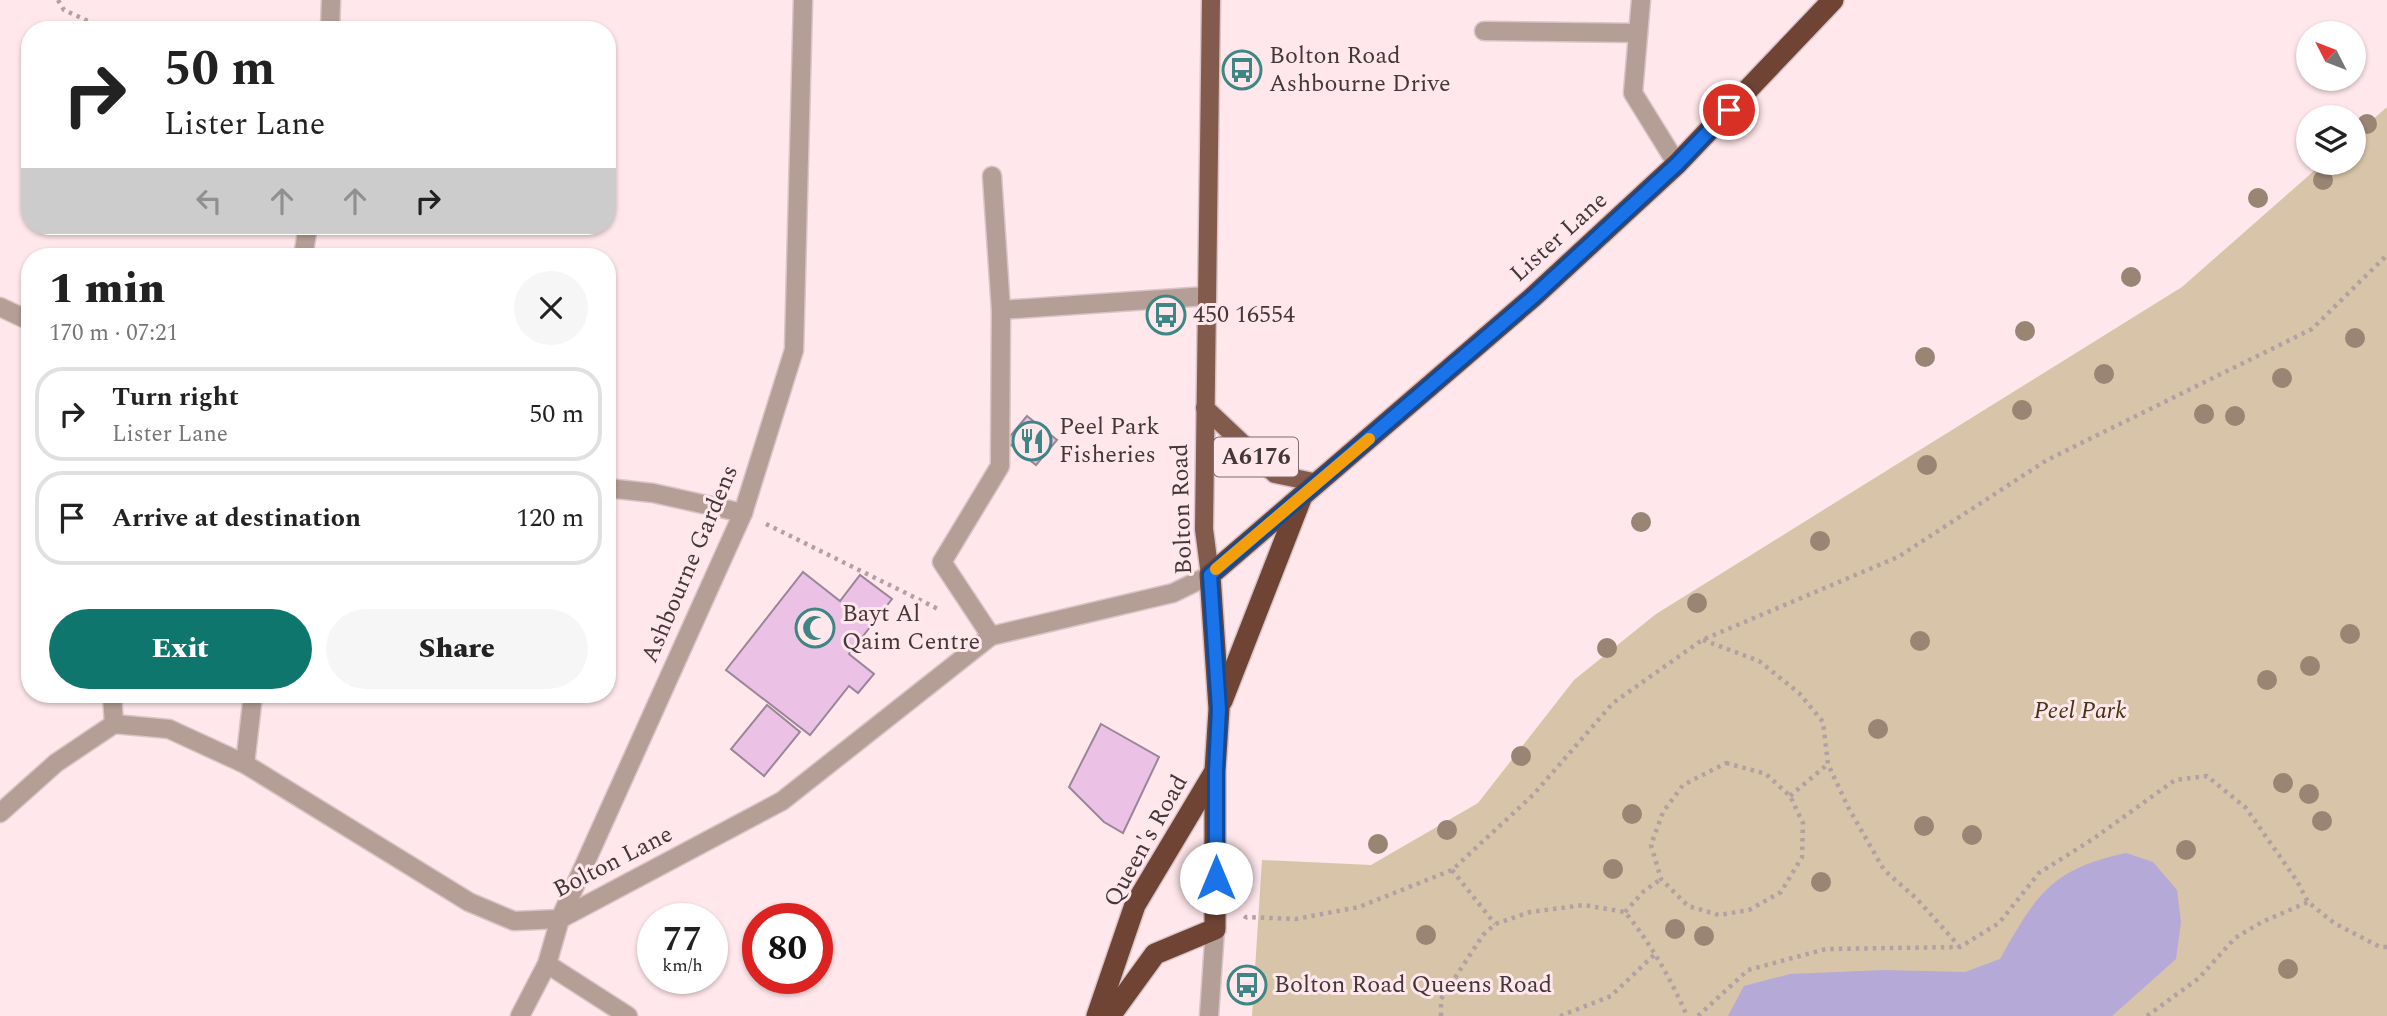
<!DOCTYPE html>
<meta charset="utf-8">
<style>
body{margin:0;font-family:Spectral,serif;background:#f6f6f6;color:#222;height:100vh;display:flex;flex-direction:column;font-size:26px;white-space:nowrap}
*{box-sizing:border-box;margin:0}
p{font-size:23px;color:#767676}
.icon{flex:none;width:38px;height:38px;fill:none;stroke:currentColor;stroke-width:2;stroke-linecap:round;stroke-linejoin:round}
.map{position:relative;flex:1;overflow:hidden}
.side{position:absolute;left:21px;top:248px;width:595px;height:455px;display:flex;flex-direction:column;background:#fff;border-radius:28px;box-shadow:0 2px 5px #0004}
.side>*{flex:none}
.guide{position:absolute;left:21px;top:21px;width:595px;height:214px;border-radius:28px;box-shadow:0 2px 5px #0004;background:#fff;color:#222;overflow:hidden}
.needle{width:46px;rotate:312deg}
.controls{position:absolute;left:2296px;top:21px;display:grid;gap:14px}
.controls a{display:grid;place-items:center;width:70px;height:70px;border-radius:50%;background:#fff;box-shadow:0 2px 5px #0004;font-size:35px}
.speed{position:absolute;left:637px;top:903px;display:flex;gap:14px;font-size:35px;font-weight:700;text-align:center}
.speed>*{display:grid;place-content:center;width:91px;height:91px;border-radius:50%;background:#fff;box-shadow:0 2px 5px #0004;line-height:1}
.speed small{font-size:18px;font-weight:400}
.speed .limit{border:10px solid #d22;background:#fff;color:#111}
.pin{position:absolute;display:grid;place-items:center;width:60px;height:60px;color:#fff;margin:-30px;border:4px solid #fff;border-radius:50%;box-shadow:0 2px 7px #0007}
.me{position:absolute;width:77px;margin:-38px;rotate:0deg;stroke-linejoin:round;filter:drop-shadow(0 0 5px #0008)}
.turn{display:flex;align-items:center;gap:24px;height:147px;padding:0 28px;font-size:32px}
.turn .icon{width:91px;height:91px;stroke-width:2.5}
.turn b{display:block;font-size:49px;line-height:60px}
.lanes{display:flex;align-items:center;height:66px;padding:0 28px;background:#0003;justify-content:center;gap:35px;direction:ltr}
.lanes .off{opacity:.35}
.round{display:grid;place-items:center;flex:none;width:74px;height:74px;border-radius:37px;background:#f6f6f6}
.summary{display:flex;align-items:center;justify-content:space-between;height:119px;padding:0 28px}
h1{font-size:42px;font-weight:800;line-height:52px}
.button{display:flex;gap:14px;margin-top:auto;padding:14px 28px}
.button a{flex:1;height:80px;border-radius:42px;background:#0f766e;color:#fff;font-size:28px;font-weight:800;line-height:80px;text-align:center}
.button a+a{background:#f6f6f6;color:#222}
ul{padding:0;list-style:none}
li{display:flex;align-items:center;gap:21px;height:94px;margin:0 14px 10px;padding:0 14px;border:4px solid #e0e0e0;border-radius:28px}
li div{flex:1}
li b{display:block;font-size:26px}
li em{font-style:normal}
.map>svg:first-child{display:block}
.green{fill:#d8c4a8}
.water{fill:#b4a9d7}
.building{fill:#ebc2e6;stroke:#998696;stroke-width:2}
.lines{fill:none;stroke-linecap:round;stroke-linejoin:round}
.minor-casing{stroke:#d9c4c7;stroke-width:21}
.major-casing{stroke:#d9c4c7;stroke-width:21}
.highway-casing{stroke:#d9c4c7;stroke-width:24}
.path{stroke:#b3a0a3;stroke-width:4.5;stroke-dasharray:3.5 5;stroke-linecap:butt}
.minor{stroke:#b49e95;stroke-width:18}
.major{stroke:#825b4d;stroke-width:18}
.highway{stroke:#6f4434;stroke-width:21}
.tree{fill:#9a8473}
.route-casing{stroke:#114b97;stroke-width:18}
.route{stroke:#1a73e8;stroke-width:12}
.slow{stroke:#f59e0b;stroke-width:12}
.labels{text-anchor:middle;dominant-baseline:central;stroke-width:6;stroke-linejoin:round;paint-order:stroke}
.shield{fill:#ffe7eb;stroke:#7b6c6e;stroke-width:2}
.shield-label{font-size:23px;font-weight:bold;fill:#433739}
.poi-label{font-size:24px;fill:#433739;stroke:#ffe7eb;text-anchor:start}
.street-label{font-size:24px;fill:#433739;stroke:#ffe7eb}
.park-label{font-size:24px;font-style:italic;fill:#483311;stroke:#ffe7eb}
</style>
<div class="map">
<svg width="2387" height="1016" viewBox="0 0 2387 1016">
<rect width="100%" height="100%" fill="#ffe7eb"/>
<polygon class="green" points="2387,107 2387,1016 1252,1016 1262,860 1371,865 1478,803 1574,680 1656,614 2182,287 2323,163 2354,163 2354,136"/>
<path class="water" d="M2126,853L2153,862L2177,890L2181,922L2176,959L2112,1016H1728L1744,986L1790,974L1885,970L1965,972L2000,959C2036,895 2051,869 2126,853Z"/>
<g class="building">
<polygon points="1027,416 1057,440 1036,465 1006,441"/>
<polygon points="803,572 840,601 860,575 892,599 849,654 874,674 858,693 849,686 810,735 726,670"/>
<polygon points="767,705 800,732 764,776 731,749"/>
<polygon points="1101,724 1159,757 1123,833 1104,822 1069,787"/>
</g>
<g class="lines">
<defs>
<g id="minor">
<polyline points="1641,0 1633,93 1677,164"/>
<polyline points="330,30 331,0"/>
<polyline points="1484,31 1638,33"/>
<polyline points="303,257 308,226"/>
<polyline points="0,307 30,321"/>
<polyline points="1001,310 1207,296"/>
<polyline points="607,488 653,493 743,513"/>
<polyline points="991,636 942,562 1000,466 1001,310 992,176"/>
<polyline points="112,695 114,724"/>
<polyline points="245,764 253,695"/>
<polyline points="0,813 56,763 114,724 169,729 245,764 469,902 514,921 560,919 782,801 991,636 1173,593 1210,575"/>
<polyline points="547,964 628,1016"/>
<polyline points="520,1016 547,964 560,919 743,513 794,350 803,0"/>
<polyline points="1209,1016 1215,929"/>
</g>
<g id="major">
<polyline points="1205,408 1275,474 1318,483"/>
<polyline points="1210,575 1204,529 1211,0"/>
</g>
<g id="highway">
<polyline points="1222,701 1302,496"/>
<polyline points="1097,1016 1135,905 1214,773"/>
<polyline points="1110,1016 1155,954 1215,929 1215,771 1219,709 1210,575 1533,297 1677,164 1833,0"/>
</g>
</defs>
<use href="#minor" class="minor-casing"/>
<use href="#major" class="major-casing"/>
<use href="#highway" class="highway-casing"/>
<g class="path">
<polyline points="58,0 64,10 108,30"/>
<polyline points="766,524 940,610"/>
<polyline points="1703,640 1759,661 1799,693 1823,722 1828,764 1848,807 1884,870 1917,899 1959,946"/>
<polygon points="1726,763 1766,774 1790,796 1803,823 1802,857 1781,892 1749,910 1719,915 1688,906 1661,879 1651,845 1663,812 1683,785"/>
<polyline points="1790,796 1828,764"/>
<polyline points="1452,870 1495,924"/>
<polyline points="1625,912 1644,891 1661,879"/>
<polyline points="1245,919 1246,917 1296,919 1359,907 1452,870 1533,795 1613,703 1702,640 1898,557 2047,460 2312,329 2387,255"/>
<path d="M1441,1016V999L1483,935L1495,924L1530,912L1584,905L1625,912C1651,944 1671,979 1687,1016"/>
<polyline points="1560,1016 1611,996 1655,954"/>
<polyline points="1698,1016 1748,970 1826,949 1960,947 1999,923 2039,873 2093,839 2175,780 2207,776 2246,808 2297,881 2308,902 2334,923 2380,947 2387,947"/>
<polyline points="2147,1016 2199,978 2235,938 2262,922 2308,902"/>
</g>
<use href="#minor" class="minor"/>
<use href="#major" class="major"/>
<use href="#highway" class="highway"/>
</g>
<g class="tree">
<circle cx="2367" cy="124" r="10"/>
<circle cx="2323" cy="180" r="10"/>
<circle cx="2258" cy="198" r="10"/>
<circle cx="2131" cy="277" r="10"/>
<circle cx="2025" cy="331" r="10"/>
<circle cx="2355" cy="338" r="10"/>
<circle cx="1925" cy="357" r="10"/>
<circle cx="2104" cy="374" r="10"/>
<circle cx="2282" cy="378" r="10"/>
<circle cx="2022" cy="410" r="10"/>
<circle cx="2204" cy="414" r="10"/>
<circle cx="2235" cy="416" r="10"/>
<circle cx="1927" cy="465" r="10"/>
<circle cx="1641" cy="522" r="10"/>
<circle cx="1820" cy="541" r="10"/>
<circle cx="1697" cy="603" r="10"/>
<circle cx="2350" cy="634" r="10"/>
<circle cx="1920" cy="641" r="10"/>
<circle cx="1607" cy="648" r="10"/>
<circle cx="2310" cy="666" r="10"/>
<circle cx="2267" cy="680" r="10"/>
<circle cx="1878" cy="729" r="10"/>
<circle cx="1521" cy="756" r="10"/>
<circle cx="2283" cy="783" r="10"/>
<circle cx="2309" cy="794" r="10"/>
<circle cx="1632" cy="814" r="10"/>
<circle cx="2322" cy="821" r="10"/>
<circle cx="1924" cy="826" r="10"/>
<circle cx="1447" cy="830" r="10"/>
<circle cx="1972" cy="835" r="10"/>
<circle cx="1378" cy="844" r="10"/>
<circle cx="2186" cy="850" r="10"/>
<circle cx="1613" cy="869" r="10"/>
<circle cx="1821" cy="882" r="10"/>
<circle cx="1675" cy="929" r="10"/>
<circle cx="1426" cy="935" r="10"/>
<circle cx="1704" cy="936" r="10"/>
<circle cx="2288" cy="969" r="10"/>
</g>
<g class="lines">
<defs>
<polyline id="route" points="1216,878 1216,771 1219,709 1210,575 1533,297 1677,164 1729,110"/>
</defs>
<use href="#route" class="route-casing"/>
<use href="#route" class="route"/>
<polyline class="slow" points="1216,569 1369,439"/>
</g>
<defs>
<symbol id="bus-ring" viewBox="-11 -11 22 22"><circle r="9.5" fill="#ffe7eb" stroke="#3e8683" stroke-width="1.5"/><path d="M-5-6H5V4H4V6H2V4H-2V6H-4V4H-5ZM-3.5-4V0h7V-4ZM-3.5 1.2v1.5H-2V1.2ZM2 1.2v1.5H3.5V1.2Z" fill="#3e8683"/></symbol>
<symbol id="restaurant-ring" viewBox="-11 -11 22 22"><circle r="9.5" fill="#ffe7eb" stroke="#3e8683" stroke-width="1.5"/><path d="M-5-6h1v4h1v-4h1v4h1v-4h1v5L-1.5 .5V6h-2V.5L-5-1ZM5-6V6H3V1.5H1.5Q1.5-4 5-6Z" fill="#3e8683"/></symbol>
<symbol id="mosque-ring" viewBox="-11 -11 22 22"><circle r="9.5" fill="#ffe7eb" stroke="#3e8683" stroke-width="1.5"/><path d="M3.5-4.9A6 6 0 1 0 3.5 4.9A5 5 0 1 1 3.5-4.9Z" fill="#3e8683"/></symbol>
</defs>
<g fill-rule="evenodd">
<use href="#bus-ring" x="1220" y="48" width="44" height="44"/>
<use href="#bus-ring" x="1144" y="293" width="44" height="44"/>
<use href="#restaurant-ring" x="1010" y="419" width="44" height="44"/>
<use href="#mosque-ring" x="793" y="606" width="44" height="44"/>
<use href="#bus-ring" x="1225" y="963" width="44" height="44"/>
</g>
<g class="labels">
<rect class="shield" x="1214" y="437.5" width="84" height="39" rx="5"/>
<g class="shield-label">
<text x="1256" y="457">A6176</text>
</g>
<g class="poi-label">
<text x="1269" y="56">Bolton Road<tspan x="1269" dy="28">Ashbourne Drive</tspan></text>
<text x="1193" y="315">450 16554</text>
<text x="1059" y="427">Peel Park<tspan x="1059" dy="28">Fisheries</tspan></text>
<text x="842" y="614">Bayt Al<tspan x="842" dy="28">Qaim Centre</tspan></text>
<text x="1274" y="985">Bolton Road Queens Road</text>
</g>
<g class="street-label">
<text transform="translate(1559 237) rotate(-42)">Lister Lane</text>
<text transform="translate(1182 509) rotate(-92)">Bolton Road</text>
<text transform="translate(690 564) rotate(-67)">Ashbourne Gardens</text>
<text transform="translate(1146 841) rotate(-61)">Queen's Road</text>
<text transform="translate(613 862) rotate(-27)">Bolton Lane</text>
</g>
<g class="park-label">
<text x="2080" y="711">Peel Park</text>
</g>
</g>
</svg>
<div class="controls">
<a><svg class="needle" viewBox="-14 -14 28 28"><path d="M0-13l5 13h-10z" fill="#e53935"/><path d="M0 13l5-13h-10z" fill="#767676"/></svg></a>
<a><svg class="icon" aria-label="layers" viewBox="0 0 24 24"><path d="M12 4l9 5-9 5-9-5zM3 14l9 5 9-5"/></svg></a>
</div>
<div class="speed"><div>77<small>km/h</small></div><div class="limit">80</div></div>
<div class="pin" style="left:1729px;top:110px;background:#d93025"><svg class="icon" aria-label="arrive" viewBox="0 0 24 24"><path d="M6 21V4h12l-3 4 3 4H6"/></svg></div>
<svg class="me" style="left:1216px;top:878px" viewBox="-20 -20 40 40"><circle r="19" fill="#fff"/><path d="M0-13L10 11 0 6-10 11z" fill="#1a73e8"/></svg>
<div class="guide">
<div class="turn"><svg class="icon" aria-label="right" viewBox="0 0 24 24"><path d="M7 20v-9h11M14 6l5 5-5 5"/></svg><div><b>50 m</b>Lister Lane</div></div>
<div class="lanes"><svg class="icon off" aria-label="left" viewBox="0 0 24 24"><path d="M17 20v-9H6M10 6l-5 5 5 5"/></svg><svg class="icon off" aria-label="ahead" viewBox="0 0 24 24"><path d="M12 20V5M6 11l6-6 6 6"/></svg><svg class="icon off" aria-label="ahead" viewBox="0 0 24 24"><path d="M12 20V5M6 11l6-6 6 6"/></svg><svg class="icon" aria-label="right" viewBox="0 0 24 24"><path d="M7 20v-9h11M14 6l5 5-5 5"/></svg></div>
</div>
<section class="side">
<div class="summary"><div><h1>1 min</h1><p>170 m · 07:21</p></div><a class="round"><svg class="icon" aria-label="close" viewBox="0 0 24 24"><path d="M6 6l12 12M18 6L6 18"/></svg></a></div>
<ul>
<li><svg class="icon" aria-label="right" viewBox="0 0 24 24"><path d="M7 20v-9h11M14 6l5 5-5 5"/></svg><div><b>Turn right</b><p>Lister Lane</p></div><em>50 m</em></li>
<li><svg class="icon" aria-label="arrive" viewBox="0 0 24 24"><path d="M6 21V4h12l-3 4 3 4H6"/></svg><div><b>Arrive at destination</b></div><em>120 m</em></li>
</ul>
<div class="button"><a>Exit</a><a>Share</a></div>
</section>
</div>
